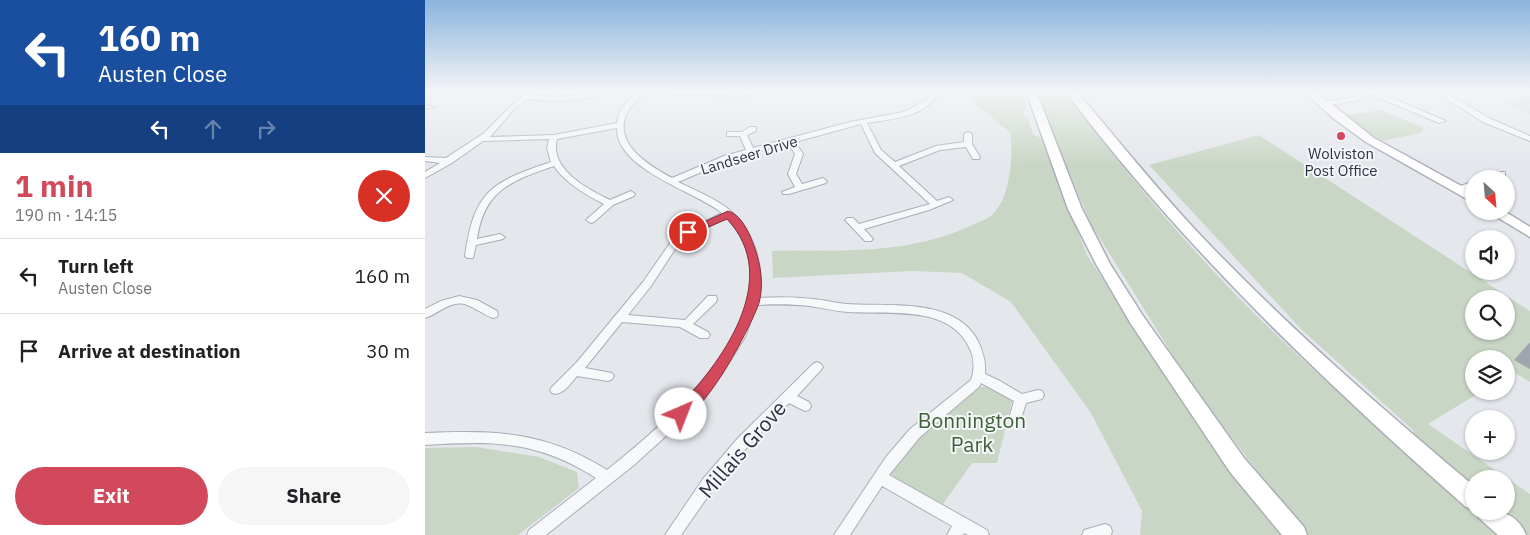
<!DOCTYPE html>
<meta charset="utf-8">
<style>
body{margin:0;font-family:"IBM Plex Sans",sans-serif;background:#f6f6f6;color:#202124;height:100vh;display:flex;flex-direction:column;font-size:19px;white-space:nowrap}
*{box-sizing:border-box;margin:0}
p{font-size:16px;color:#757577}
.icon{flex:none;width:28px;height:28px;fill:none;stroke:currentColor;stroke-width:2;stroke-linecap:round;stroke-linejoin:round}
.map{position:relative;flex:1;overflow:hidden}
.side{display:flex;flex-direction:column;background:#fff;width:425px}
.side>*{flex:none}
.banner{background:#1a4fa0;color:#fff;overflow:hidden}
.needle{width:32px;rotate:154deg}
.buttons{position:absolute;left:1040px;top:170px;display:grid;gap:10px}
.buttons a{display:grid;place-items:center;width:50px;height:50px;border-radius:50%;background:#fff;box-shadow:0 1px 4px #0004;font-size:25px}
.pin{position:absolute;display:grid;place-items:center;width:42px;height:42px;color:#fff;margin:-21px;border:2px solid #fff;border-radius:50%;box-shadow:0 1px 5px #0007}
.me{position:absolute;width:55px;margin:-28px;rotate:44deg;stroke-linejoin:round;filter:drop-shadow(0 0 4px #0008)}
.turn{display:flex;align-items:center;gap:18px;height:105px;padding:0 15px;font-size:22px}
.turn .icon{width:65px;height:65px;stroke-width:2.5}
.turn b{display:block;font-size:35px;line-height:42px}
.lanes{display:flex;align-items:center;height:48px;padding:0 15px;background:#0003;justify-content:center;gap:25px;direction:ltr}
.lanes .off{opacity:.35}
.round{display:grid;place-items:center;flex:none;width:52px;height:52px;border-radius:26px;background:#f6f6f6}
.headline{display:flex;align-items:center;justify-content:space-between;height:85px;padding:0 15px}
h1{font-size:30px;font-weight:700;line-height:38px;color:#d1495b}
.action{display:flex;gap:10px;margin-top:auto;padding:10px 15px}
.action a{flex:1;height:58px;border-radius:30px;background:#d1495b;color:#fff;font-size:20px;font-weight:700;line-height:58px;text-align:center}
.action a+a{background:#f6f6f6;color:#202124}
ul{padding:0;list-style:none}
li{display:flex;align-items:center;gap:15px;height:75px;padding:0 15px;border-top:1px solid #e0e0e0}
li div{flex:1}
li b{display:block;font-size:19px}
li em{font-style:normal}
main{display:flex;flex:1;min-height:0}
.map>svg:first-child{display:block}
.built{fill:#d2d6de}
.green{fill:#c9d6c5;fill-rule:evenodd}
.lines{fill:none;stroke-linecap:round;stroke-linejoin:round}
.street-casing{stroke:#a9aeb7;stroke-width:2}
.secondary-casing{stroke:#a9aeb7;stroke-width:3}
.street{fill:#f7f8fa;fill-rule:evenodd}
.secondary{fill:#fff;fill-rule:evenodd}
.wall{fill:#a1a5ae}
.route{fill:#d1495b;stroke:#882f3b}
.poi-dot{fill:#d1495b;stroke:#f4f6f9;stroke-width:2}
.labels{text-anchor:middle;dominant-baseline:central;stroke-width:4;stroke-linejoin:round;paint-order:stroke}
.far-poi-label{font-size:15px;fill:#2b3445;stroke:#f4f6f9}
.far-street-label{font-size:15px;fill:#2b3445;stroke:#f4f6f9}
.near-park-label{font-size:21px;fill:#3f6138;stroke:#f4f6f9}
.near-street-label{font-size:21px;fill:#2b3445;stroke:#f4f6f9}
</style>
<main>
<section class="side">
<div class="banner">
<div class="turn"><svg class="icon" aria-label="left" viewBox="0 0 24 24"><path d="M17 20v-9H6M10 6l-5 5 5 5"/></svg><div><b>160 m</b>Austen Close</div></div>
<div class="lanes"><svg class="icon" aria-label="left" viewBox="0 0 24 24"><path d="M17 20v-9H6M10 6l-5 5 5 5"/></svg><svg class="icon off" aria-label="ahead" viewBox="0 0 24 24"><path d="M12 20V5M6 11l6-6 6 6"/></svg><svg class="icon off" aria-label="right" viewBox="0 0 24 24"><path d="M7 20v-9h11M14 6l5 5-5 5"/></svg></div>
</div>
<div class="headline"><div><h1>1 min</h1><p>190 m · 14:15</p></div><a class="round" style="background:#d93025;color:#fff"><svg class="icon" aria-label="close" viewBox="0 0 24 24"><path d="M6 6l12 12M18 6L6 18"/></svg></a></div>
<ul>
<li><svg class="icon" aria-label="left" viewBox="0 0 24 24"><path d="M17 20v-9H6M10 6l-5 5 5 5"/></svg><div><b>Turn left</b><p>Austen Close</p></div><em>160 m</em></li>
<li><svg class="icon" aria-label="arrive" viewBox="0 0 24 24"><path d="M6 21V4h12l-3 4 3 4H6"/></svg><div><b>Arrive at destination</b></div><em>30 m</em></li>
</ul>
<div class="action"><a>Exit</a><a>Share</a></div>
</section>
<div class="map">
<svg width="1105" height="535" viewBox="0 0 1105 535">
<rect width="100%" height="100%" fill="#e4e7ec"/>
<polygon class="built" points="1091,91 1105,91 1105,115 1083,103 1091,98"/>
<g class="green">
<path d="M550,91H596L601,106L598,115L603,118L608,134L616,138L662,255L749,389L857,535H715L717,511L666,413L586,302L537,273L487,271L348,278L347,251C414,250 481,255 543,227C550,223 561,220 567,215C585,199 589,154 585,132L546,101Z"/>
<path d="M610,91H638C693,163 751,233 814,298C897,382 989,458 1077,535H881L767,386L666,224Z"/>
<polygon points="956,110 999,128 995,133 957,141 920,116"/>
<path d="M834,135L1105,311V382L1089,372L1081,377V359H1049V391H1057L1003,424L1105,494V535H1099L1070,511H1081V479H1049V493L982,436L989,431L877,330L724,165ZM1049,299H1081V331H1049Z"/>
<path d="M565,386L587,401L572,463H547L518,504L469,478L466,473C478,442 522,413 548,391L555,387Z"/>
<polygon points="51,447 114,457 152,472 154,488 93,535 0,535 0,448"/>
</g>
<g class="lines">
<defs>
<g id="street">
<path d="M104,91H112L108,95L132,97L164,94L167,96L164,98L132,101L103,99L90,108L65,137L129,135L192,123C193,110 204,100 212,91H219C213,99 206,105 202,113C187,144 225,166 247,178L299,156L321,150L315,136H302V132H317L325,127H331V131L322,135L328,148L425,122L479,112L504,99L507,91H514C503,117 467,119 442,123L456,150L470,162L511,146L539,142V134L543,132L547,134V144L555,157L554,159H548L541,147L515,150L474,166L512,201L524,197L528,200L504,210L439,229L448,239L446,241H440L422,222L420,220L422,218H428L434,224L505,204L450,153L436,124L370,142L378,154L371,174L377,184L398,178L402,181L401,183L364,194H358L357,192L370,187L363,174L370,154L363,143L305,160L253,182C268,189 284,196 298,205C328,225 340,264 334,298C352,297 370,297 388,299C399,300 411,303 422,304C464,307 530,297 553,341C558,352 561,362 560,374L575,381L597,394L613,390L617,391L619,395L617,399L601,403L596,419L591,420L586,419L585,415L589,401L556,383L554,387L495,437L464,475L562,530L564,535H543L539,533L538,535H522L527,526L457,486L425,535H409L461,457L485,429L546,380C550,369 549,357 544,347C523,304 463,315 423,312C410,311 398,308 385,306C367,304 350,304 332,305L320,337L297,374L271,406L241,436L209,465L121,535H102L104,530L171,478C112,440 67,441 0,445V433C70,430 120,431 182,470C245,420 381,305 302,218L256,240L226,286L203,315L260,320L283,296H291L292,299L291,302L268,324L283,332L285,335L283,338H275L255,327L197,322L160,368L187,373L189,376L187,379L183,381L152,376C146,383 137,397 127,393L125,390L127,387L152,362L218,282L250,236L297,213C270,191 191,170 192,128L132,139C124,169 162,189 185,200L206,191L210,194L209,196L188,205L169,222L166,223L161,220L179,204C161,195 140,183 129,166C86,181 59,190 52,239L75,234L80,237L78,239L51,245L48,258H42L40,256C49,191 66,182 126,162L122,148L124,139L58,141L27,163L0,178V172L15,163L0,161V157L21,158L59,133L86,106Z"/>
<polygon points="220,91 343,91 320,96 223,93"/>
<polygon points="429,91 436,91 432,95 430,94"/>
<polygon points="940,91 950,91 1021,121 1014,123 945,94 929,101 898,106 895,104 898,102 925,98"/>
<polygon points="1009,91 1018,91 1064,118 1105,136 1105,141 1058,122"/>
<polygon points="0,105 9,107 0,109"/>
<polygon points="1077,172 1080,172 1080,176 1071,179 1058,179"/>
<polygon points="1049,181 1049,186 1032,192 1028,189"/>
<path d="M34,296L52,300L72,311L73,314L72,317L68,318C59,315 51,308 42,305C26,299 14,314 0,318V309L16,301Z"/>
<polygon points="392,362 396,364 398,367 396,370 372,396 384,402 386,406 384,410 380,411 364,403 323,446 288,489 256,535 240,535 278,479 313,438 388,364"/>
<polygon points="680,524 685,526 687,531 686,535 657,535 659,530"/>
</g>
<g id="secondary">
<polygon points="601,91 611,91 657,209 685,264 718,316 819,458 879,527 882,535 857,535 805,472 706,324 671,264 643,209"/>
<path d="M640,91H651C694,141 735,193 780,240C864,328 956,408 1049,486V510L1041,507C897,380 757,246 640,91Z"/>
<polygon points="878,91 890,91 949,138 1049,193 1049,203 941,142 908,118"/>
<polygon points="1062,211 1079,211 1105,227 1105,237"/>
<path d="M1051,511C1074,511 1091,511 1101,535H1073L1054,518Z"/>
</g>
</defs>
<use href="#street" class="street-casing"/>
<use href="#secondary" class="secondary-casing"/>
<use href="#street" class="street"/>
<use href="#secondary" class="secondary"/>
</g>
<polygon class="wall" points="1105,342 1105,369 1089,360"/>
<linearGradient id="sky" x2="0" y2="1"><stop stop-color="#8bb4dd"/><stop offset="0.55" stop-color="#f3f4f6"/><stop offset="1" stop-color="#f3f4f6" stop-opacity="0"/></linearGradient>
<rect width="1105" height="166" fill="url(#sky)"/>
<path class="route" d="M303,211C314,214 321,227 325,236C334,257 340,280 334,303C327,324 275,427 250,418L248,414L250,410C296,364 359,279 302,219L267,234L263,235L257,232Z"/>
<circle class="poi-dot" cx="916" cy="136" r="5"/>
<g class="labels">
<g class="far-poi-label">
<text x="916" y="153">Wolviston<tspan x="916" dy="17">Post Office</tspan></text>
</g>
<g class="far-street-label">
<text transform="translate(324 155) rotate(-17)">Landseer Drive</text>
</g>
<g class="near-park-label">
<text x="547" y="420">Bonnington<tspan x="547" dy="24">Park</tspan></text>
</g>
<g class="near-street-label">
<text transform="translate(317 449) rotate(-49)">Millais Grove</text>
</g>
</g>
</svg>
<div class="buttons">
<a><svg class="needle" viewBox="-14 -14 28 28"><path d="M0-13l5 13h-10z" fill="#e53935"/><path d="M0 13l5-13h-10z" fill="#757577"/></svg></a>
<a><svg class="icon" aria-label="sound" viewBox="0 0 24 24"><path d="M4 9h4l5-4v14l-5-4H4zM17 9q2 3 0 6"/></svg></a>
<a><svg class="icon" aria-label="search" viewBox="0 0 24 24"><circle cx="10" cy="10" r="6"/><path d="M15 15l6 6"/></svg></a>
<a><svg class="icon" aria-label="layers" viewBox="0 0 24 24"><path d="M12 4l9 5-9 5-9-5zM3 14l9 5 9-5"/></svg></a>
<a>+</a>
<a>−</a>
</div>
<div class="pin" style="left:263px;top:232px;background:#d93025"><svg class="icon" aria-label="arrive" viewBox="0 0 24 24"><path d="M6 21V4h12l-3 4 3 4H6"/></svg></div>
<svg class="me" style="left:256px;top:414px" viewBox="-20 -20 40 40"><circle r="19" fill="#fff"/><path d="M0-13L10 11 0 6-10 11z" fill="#d1495b"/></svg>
</div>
</main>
